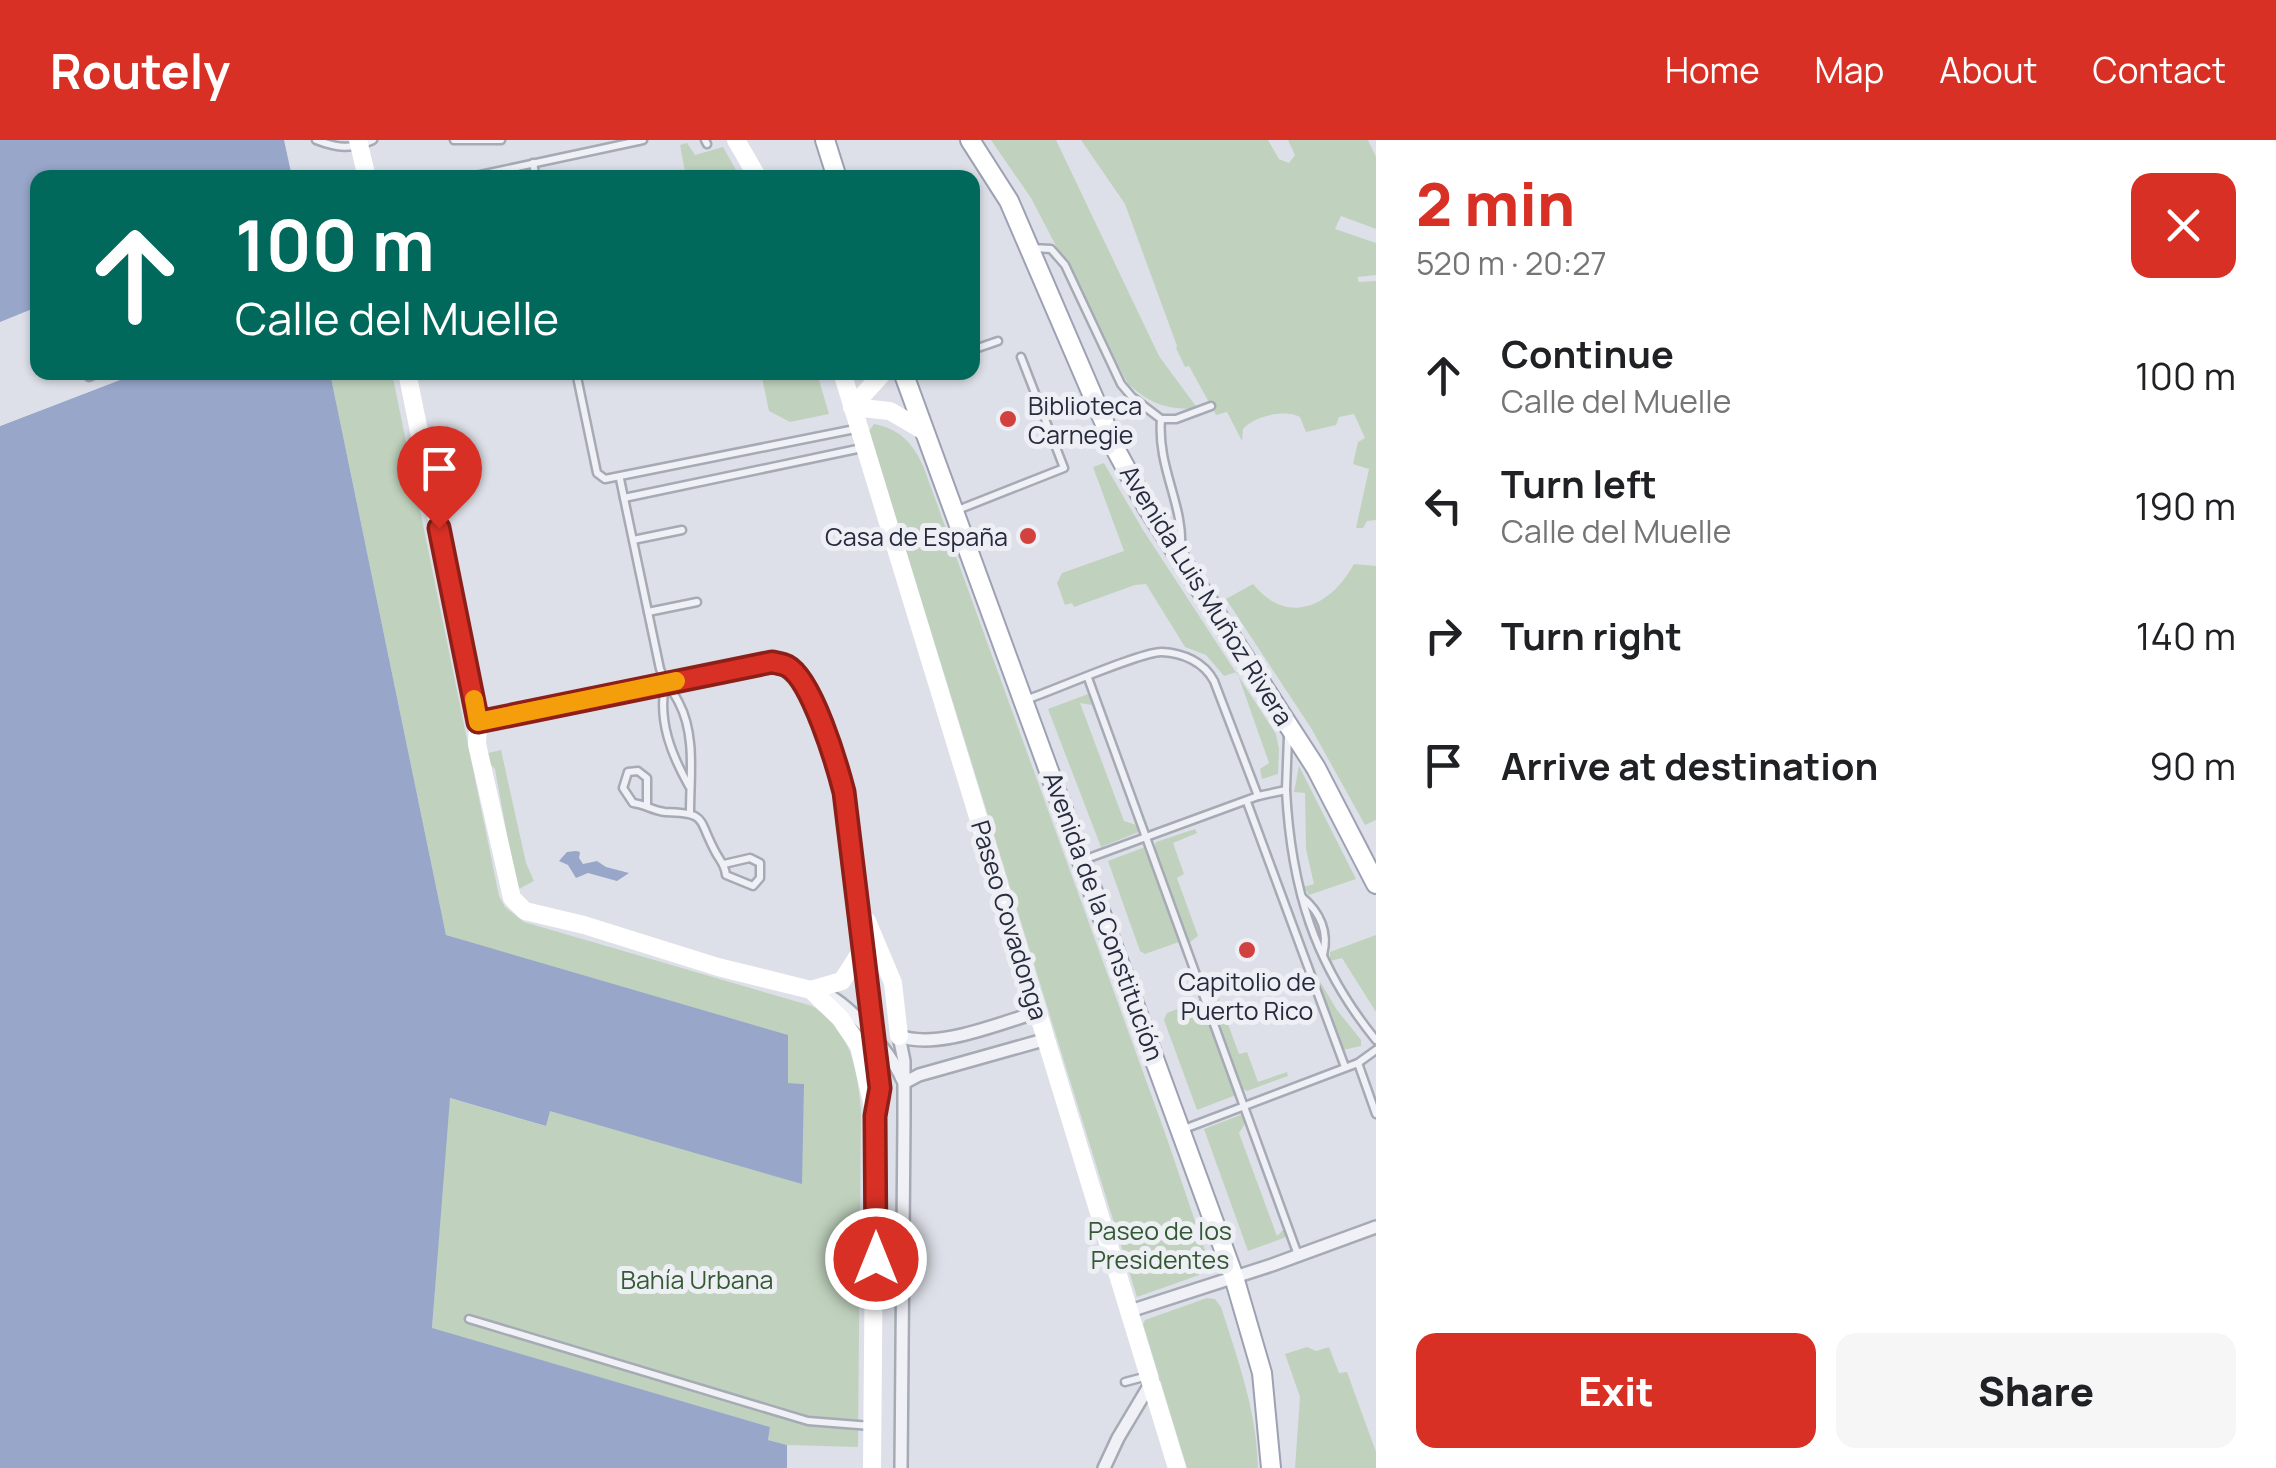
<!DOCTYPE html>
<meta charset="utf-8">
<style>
body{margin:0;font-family:Manrope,sans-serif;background:#f6f6f6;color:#202124;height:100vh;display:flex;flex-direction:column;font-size:38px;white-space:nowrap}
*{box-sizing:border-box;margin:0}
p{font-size:32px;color:#757577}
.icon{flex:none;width:55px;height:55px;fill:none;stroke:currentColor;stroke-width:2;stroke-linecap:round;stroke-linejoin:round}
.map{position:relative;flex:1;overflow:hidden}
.side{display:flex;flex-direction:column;background:#fff;width:900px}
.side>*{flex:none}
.top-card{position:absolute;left:30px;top:30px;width:950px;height:210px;border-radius:20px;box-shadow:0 2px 8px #0004;background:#00695c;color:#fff;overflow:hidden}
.pin{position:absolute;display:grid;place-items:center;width:85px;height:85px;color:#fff;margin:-102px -42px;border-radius:50% 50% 50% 0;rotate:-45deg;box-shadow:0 0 10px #0007}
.pin .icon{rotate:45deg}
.me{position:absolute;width:110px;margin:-55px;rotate:0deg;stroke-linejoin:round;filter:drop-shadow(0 0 8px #0008)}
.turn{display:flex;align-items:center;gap:35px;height:210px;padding:0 40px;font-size:45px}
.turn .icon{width:130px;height:130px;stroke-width:2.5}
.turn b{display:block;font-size:70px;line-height:85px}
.round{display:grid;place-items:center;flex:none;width:105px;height:105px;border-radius:20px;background:#f6f6f6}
.head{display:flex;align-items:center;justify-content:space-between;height:170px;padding:0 40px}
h1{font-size:60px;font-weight:800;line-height:75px;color:#d93025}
.button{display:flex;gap:20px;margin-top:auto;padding:20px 40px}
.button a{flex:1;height:115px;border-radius:20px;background:#d93025;color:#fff;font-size:40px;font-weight:800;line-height:115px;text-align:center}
.button a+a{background:#f6f6f6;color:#202124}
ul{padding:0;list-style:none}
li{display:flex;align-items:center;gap:30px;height:130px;padding:0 40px}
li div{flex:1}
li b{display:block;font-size:38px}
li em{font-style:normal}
header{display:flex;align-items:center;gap:60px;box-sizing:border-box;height:140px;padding:0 50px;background:#d93025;color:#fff}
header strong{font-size:48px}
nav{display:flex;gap:55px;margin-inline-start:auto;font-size:35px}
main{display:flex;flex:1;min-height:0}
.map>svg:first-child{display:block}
.green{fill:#c0d2be}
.water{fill:#97a6c9}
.pier{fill:#dde0e8}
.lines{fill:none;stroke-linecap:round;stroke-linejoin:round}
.lane-casing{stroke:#a6aab5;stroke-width:11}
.street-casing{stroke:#a6aab5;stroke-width:16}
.primary-casing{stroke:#9ca1b3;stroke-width:22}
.lane{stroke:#f0f1f6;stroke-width:6}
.street{stroke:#f0f1f6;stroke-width:11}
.secondary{stroke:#fff;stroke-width:18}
.primary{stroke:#fff;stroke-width:18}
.route-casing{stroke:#8d1f18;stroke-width:25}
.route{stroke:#d93025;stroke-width:18}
.slow{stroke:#f59e0b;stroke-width:18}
.poi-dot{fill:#d1423e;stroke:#edeff5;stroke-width:4}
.labels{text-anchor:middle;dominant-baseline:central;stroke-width:10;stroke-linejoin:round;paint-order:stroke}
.poi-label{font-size:25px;fill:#262b3e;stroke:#edeff5;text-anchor:start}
.street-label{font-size:25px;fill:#262b3e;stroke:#edeff5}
.park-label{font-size:25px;fill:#345a33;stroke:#edeff5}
</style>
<header>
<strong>Routely</strong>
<nav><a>Home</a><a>Map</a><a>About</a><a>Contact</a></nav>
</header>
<main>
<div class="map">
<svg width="1376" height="1328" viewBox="0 0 1376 1328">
<rect width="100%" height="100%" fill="#dde0e8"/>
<g class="green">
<path d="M991,0H1056L1159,216L1198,269C1166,269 1152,265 1128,244L1031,58Z"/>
<path d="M1081,0H1268L1279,19L1289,23L1295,15L1288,0H1368L1376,17V89L1341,76L1335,89L1376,103V135L1357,137L1359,142L1376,141V380L1367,381L1363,388H1356L1369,329L1353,324L1358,302L1365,298L1354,274L1339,277L1336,285L1306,292L1300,277C1285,269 1254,276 1243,289L1242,301L1227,272L1216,275L1189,226L1185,227L1176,208L1177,206L1125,64Z"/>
<polygon points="687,3 695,15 723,7 740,37 686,37 680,5"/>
<path d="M330,233H392L499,756L505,767L524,782L812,866C851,890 857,927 861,970L858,1307L787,1305L768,1300L770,1287L432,1189L449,958L545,986L549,971L803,944L788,943L510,815L446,795Z"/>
<polygon points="761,233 817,233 829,274 790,282 769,271"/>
<path d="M874,284C900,289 913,303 924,328L1164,990L1209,1122L1199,1135L1137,1157L869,291Z"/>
<polygon points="1104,323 1143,390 1276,594 1279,609 1278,634 1262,639 1260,629 1269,623 1237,532 1224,536 1206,515 1185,507 1146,444 1135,445 1074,467 1072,463 1065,465 1057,443 1062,433 1124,411 1093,327"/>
<path d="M1354,424L1376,426V680L1365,685L1311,588L1226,459L1253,444C1288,487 1331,466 1354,424Z"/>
<polygon points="1088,554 1092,565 1080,563 1124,681 1136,685 1139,692 1101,707 1048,569"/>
<polygon points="501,610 526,723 534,741 517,750 495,629 489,623 488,613"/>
<polygon points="1299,626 1356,739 1309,755 1304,747 1314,744 1306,709 1305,653 1294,652"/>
<polygon points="1195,689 1197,693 1173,703 1184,734 1177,738 1198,796 1189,803 1154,707 1156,702"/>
<polygon points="1145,707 1179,802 1145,814 1140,811 1108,721"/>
<polygon points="1376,795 1376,872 1342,818 1330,821 1330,812"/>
<polygon points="1319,840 1337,870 1361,900 1361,906 1343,910"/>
<polygon points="1210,850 1212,856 1217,854 1239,914 1247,912 1258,942 1287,932 1288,936 1247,951 1243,949 1207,851"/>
<polygon points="1201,860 1236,955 1197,970 1164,880 1167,873"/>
<polygon points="1243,974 1246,982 1239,993 1277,1096 1284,1089 1286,1097 1248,1111 1204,989"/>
<path d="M1207,1158L1215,1159L1221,1167C1238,1220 1257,1272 1258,1328H1187L1143,1184L1145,1180Z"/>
<polygon points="1307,1207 1316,1211 1329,1207 1339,1233 1347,1232 1376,1312 1376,1328 1295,1328 1300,1257 1285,1214"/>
</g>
<g class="water">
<polygon points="0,0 284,0 292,37 38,38 37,167 0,182"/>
<polygon points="138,233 330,233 446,795 788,895 788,943 804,944 802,1044 550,971 546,986 450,958 432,1188 770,1287 768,1300 787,1305 787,1328 0,1328 0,286"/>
<polygon points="576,711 580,712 579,718 583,724 597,721 606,727 629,733 617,741 588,733 576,738 568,725 559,721 567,712"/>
</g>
<polygon class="pier" points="124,232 138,233 0,286 0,281"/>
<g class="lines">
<defs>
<g id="lane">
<path d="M316,0C337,8 352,10 373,0"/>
<polyline points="454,0 501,0"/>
<polyline points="705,0 707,4"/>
<polyline points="533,23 536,38"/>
<polyline points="466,38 643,0"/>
<path d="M1032,108L1051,109L1065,125L1121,244L1132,257L1161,279C1157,328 1184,364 1181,409"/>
<polyline points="972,210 998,201"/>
<polyline points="87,232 89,237 99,232"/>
<polyline points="576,232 597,333 605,339 855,289"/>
<polyline points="1161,279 1176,279 1211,266"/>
<path d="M620,339L660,529C665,542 673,551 679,563C696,595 690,637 690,672"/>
<polyline points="624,358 862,308"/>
<polyline points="955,371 1064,328 1021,217"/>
<polyline points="633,400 682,390"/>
<polyline points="648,472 697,462"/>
<polyline points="1088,538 1298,1115"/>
<path d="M665,544C658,581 671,614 689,646"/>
<path d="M1028,559C1052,551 1143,511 1162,512C1183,513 1204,522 1214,541L1258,656"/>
<polyline points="1286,650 1288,596"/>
<polyline points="1247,662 1345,927"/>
<path d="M647,665V638L638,631L628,632L623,648L633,663C644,664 654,671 665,672C709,673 697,679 716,713C721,722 725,725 726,735L753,746L760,738V723L750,718L724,724"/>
<path d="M1086,719L1258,656L1286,650C1291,747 1314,824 1376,900"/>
<path d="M1302,757C1320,772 1329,792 1323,815"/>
<polyline points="1358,923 1376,974"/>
<polyline points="1184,989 1358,923 1376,910"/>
<polyline points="469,1179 808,1281 871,1286"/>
<polyline points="1125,1242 1144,1237"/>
</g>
<g id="street">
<path d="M816,851C845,856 891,913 902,939"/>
<polyline points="904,943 919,935 1047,899"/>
<polyline points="1130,1171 1272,1125 1376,1087"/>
<path d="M901,1328L904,979V921L899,896C938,910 999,883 1038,872"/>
<polyline points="1104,1328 1118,1298 1152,1241"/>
</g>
<g id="primary">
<polyline points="825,0 837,38"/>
<polyline points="970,0 1009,61 1117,312 1147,367 1316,628 1376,744"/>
<polyline points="903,232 1234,1137 1262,1233 1271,1328"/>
</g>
</defs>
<use href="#lane" class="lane-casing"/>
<use href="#street" class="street-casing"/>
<use href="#primary" class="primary-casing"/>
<use href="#lane" class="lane"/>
<use href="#street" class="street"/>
<g class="secondary">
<polyline points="358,0 367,38"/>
<polyline points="736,0 758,38"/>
<polyline points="407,232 478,582 477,604 512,758 525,771 584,785 718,827 811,850 840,878 859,906 873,967"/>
<polyline points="842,232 1177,1328"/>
<polyline points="852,267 890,271 924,291"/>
<polyline points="852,267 884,232"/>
<path d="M478,582L771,522C776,523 783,524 787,526C812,540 837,625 844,653L881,948L875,977L872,1328"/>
<polyline points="867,781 893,843 899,896"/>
<polyline points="811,850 842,841 863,808"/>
</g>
<use href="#primary" class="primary"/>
</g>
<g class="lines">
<defs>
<path id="route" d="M439,388L478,582L772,522C776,523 783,524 787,526C812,539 837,625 844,652L880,948L875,976L876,1119"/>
</defs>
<use href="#route" class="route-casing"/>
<use href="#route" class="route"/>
<polyline class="slow" points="474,559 478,582 676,541"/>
</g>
<g class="poi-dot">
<circle cx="1008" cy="279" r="10"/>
<circle cx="1028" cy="396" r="10"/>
<circle cx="1247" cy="810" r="10"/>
</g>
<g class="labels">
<g class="poi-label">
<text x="1028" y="265">Biblioteca<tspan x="1028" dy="29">Carnegie</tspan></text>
<text x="1008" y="396" text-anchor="end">Casa de España</text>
<text x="1247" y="841" text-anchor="middle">Capitolio de<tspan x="1247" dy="29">Puerto Rico</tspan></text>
</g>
<g class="street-label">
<text transform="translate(1207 455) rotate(58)">Avenida Luis Muñoz Rivera</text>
<text transform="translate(1104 776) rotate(70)">Avenida de la Constitución</text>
<text transform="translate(1010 780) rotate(73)">Paseo Covadonga</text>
</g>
<g class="park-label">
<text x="1160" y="1090">Paseo de los<tspan x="1160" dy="29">Presidentes</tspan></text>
<text x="697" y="1139">Bahía Urbana</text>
</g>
</g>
</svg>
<div class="pin" style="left:439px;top:388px;background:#d93025"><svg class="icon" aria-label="arrive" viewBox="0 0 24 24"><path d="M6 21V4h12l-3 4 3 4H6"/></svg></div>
<svg class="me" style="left:876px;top:1119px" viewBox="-20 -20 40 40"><circle r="17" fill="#d93025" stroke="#fff" stroke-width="3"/><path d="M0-11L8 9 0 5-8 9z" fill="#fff"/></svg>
<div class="top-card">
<div class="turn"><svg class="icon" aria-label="ahead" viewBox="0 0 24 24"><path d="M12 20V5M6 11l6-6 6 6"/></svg><div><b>100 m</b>Calle del Muelle</div></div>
</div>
</div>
<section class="side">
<div class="head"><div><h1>2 min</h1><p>520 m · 20:27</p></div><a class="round" style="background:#d93025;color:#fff"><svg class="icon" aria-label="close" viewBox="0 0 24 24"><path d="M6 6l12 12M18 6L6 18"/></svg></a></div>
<ul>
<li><svg class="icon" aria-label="ahead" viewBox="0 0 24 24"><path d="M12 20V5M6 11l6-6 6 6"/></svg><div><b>Continue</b><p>Calle del Muelle</p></div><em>100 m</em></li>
<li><svg class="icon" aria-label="left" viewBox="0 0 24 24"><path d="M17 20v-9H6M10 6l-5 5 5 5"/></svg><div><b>Turn left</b><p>Calle del Muelle</p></div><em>190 m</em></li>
<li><svg class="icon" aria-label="right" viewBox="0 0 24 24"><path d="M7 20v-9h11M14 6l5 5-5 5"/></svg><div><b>Turn right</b></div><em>140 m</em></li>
<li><svg class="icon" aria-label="arrive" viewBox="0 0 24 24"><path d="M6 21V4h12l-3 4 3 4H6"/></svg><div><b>Arrive at destination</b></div><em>90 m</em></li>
</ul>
<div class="button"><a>Exit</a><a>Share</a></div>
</section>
</main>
